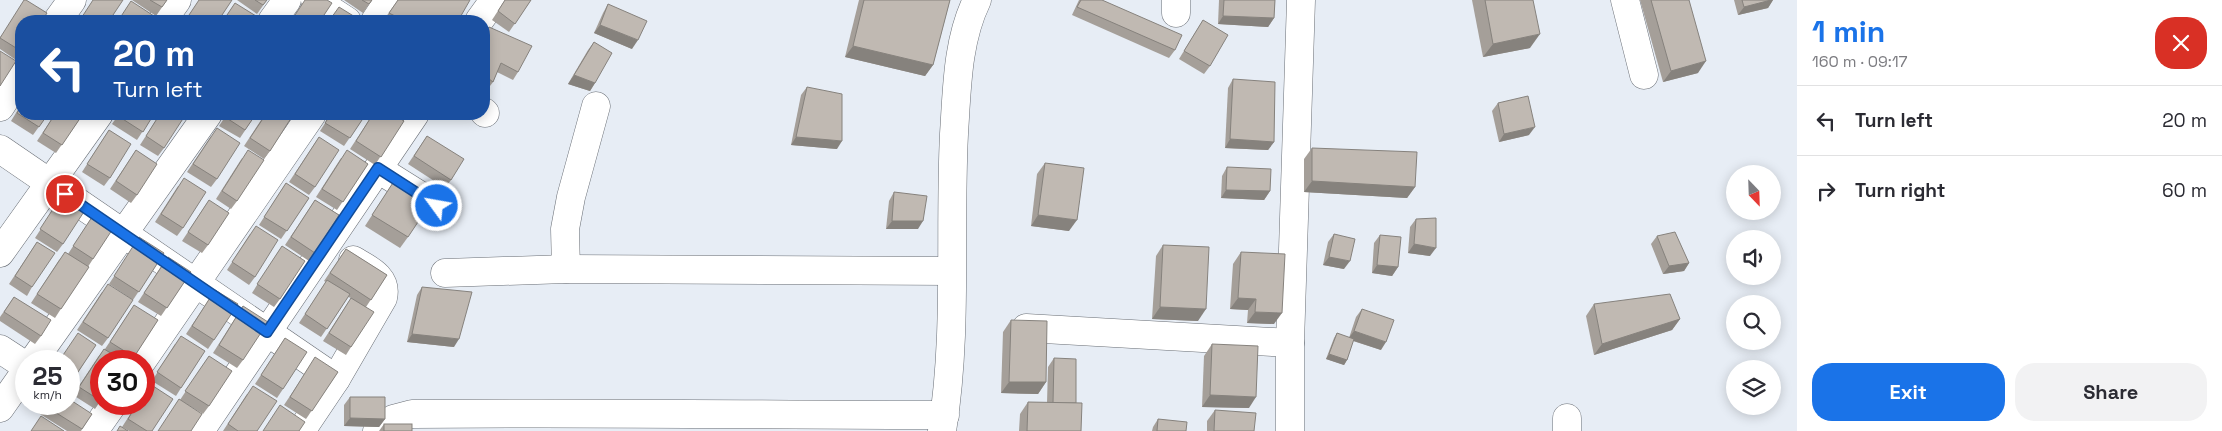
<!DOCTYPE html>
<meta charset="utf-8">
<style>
body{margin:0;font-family:"Space Grotesk",sans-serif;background:#f2f2f3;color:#2b2b33;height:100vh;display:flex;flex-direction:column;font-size:19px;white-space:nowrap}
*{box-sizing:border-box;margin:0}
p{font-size:16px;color:#7c7c81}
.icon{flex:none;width:28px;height:28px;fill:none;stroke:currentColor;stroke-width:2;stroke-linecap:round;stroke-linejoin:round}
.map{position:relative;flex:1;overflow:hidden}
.details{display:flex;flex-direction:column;background:#fff;width:425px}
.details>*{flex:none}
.banner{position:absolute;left:15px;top:15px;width:475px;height:105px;border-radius:20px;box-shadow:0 2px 12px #0003;background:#1a4fa0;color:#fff;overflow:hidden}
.needle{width:32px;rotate:157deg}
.fabs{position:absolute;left:1726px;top:165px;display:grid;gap:10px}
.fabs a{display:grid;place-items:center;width:55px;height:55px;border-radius:50%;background:#fff;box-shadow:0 2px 12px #0003;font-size:25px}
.speed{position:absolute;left:15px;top:350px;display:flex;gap:10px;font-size:25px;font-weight:700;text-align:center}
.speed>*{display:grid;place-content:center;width:65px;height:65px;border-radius:50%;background:#fff;box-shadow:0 2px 12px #0003;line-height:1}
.speed small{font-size:12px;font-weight:400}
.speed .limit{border:8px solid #d22;background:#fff;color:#111}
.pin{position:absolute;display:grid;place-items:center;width:42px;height:42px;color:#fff;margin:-21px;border:2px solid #fff;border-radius:50%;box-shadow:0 1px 5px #0007}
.me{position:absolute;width:55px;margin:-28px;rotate:302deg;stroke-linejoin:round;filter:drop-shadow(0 0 4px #0008)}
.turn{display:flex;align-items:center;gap:18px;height:105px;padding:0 15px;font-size:22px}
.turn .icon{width:65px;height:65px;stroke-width:2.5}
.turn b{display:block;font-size:35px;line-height:42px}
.round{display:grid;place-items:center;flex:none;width:52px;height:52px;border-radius:20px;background:#f2f2f3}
.summary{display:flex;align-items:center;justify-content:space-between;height:85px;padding:0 15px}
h1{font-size:30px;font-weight:700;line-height:38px;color:#1a73e8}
.button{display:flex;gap:10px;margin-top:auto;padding:10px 15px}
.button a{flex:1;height:58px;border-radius:20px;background:#1a73e8;color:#fff;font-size:20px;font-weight:700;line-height:58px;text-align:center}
.button a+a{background:#f2f2f3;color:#2b2b33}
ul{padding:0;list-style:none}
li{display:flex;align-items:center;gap:15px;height:70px;padding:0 15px;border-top:1px solid #e1e1e2}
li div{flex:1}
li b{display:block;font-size:19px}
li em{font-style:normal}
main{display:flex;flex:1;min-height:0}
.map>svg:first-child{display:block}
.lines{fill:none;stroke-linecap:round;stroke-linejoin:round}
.minor-casing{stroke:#696e75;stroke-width:29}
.minor{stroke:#fff;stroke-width:28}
.wall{fill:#a59f99}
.shaded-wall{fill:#86827d}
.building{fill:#c0b9b2;stroke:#86827d}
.route-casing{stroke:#114b97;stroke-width:12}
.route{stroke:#1a73e8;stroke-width:9}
</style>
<main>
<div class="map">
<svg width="1797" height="431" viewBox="0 0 1797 431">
<rect width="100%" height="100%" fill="#e7edf5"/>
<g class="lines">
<defs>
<g id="minor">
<polyline points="315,0 347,21"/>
<polyline points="1625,0 1644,75"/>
<polyline points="1176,13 1176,0"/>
<polyline points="57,21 72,0"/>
<polyline points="162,21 177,0"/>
<polyline points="272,21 287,0"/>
<polyline points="375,21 389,0"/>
<polyline points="479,21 494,0"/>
<polyline points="0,107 21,75"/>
<polyline points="484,112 485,113"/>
<polyline points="0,149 336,379 301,431"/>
<polyline points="378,169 437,206"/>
<polyline points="0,253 99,114"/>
<polyline points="566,269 565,229 571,197 596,106"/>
<polyline points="445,273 566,269 951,271"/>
<polyline points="1026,328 1290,343"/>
<polyline points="0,349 26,366"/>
<polyline points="33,361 208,114"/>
<polyline points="142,361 312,114"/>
<path d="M336,379L383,298C388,277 368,269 353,260"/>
<polyline points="0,408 26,371"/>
<polyline points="1567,418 1567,431"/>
<polyline points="94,431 113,404"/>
<polyline points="200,431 415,114"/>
<path d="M377,431L393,419L412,414C589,412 767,415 945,415"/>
<path d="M942,431C958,333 949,233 954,134C957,89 957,41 977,0"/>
<polyline points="1290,431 1290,343 1301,0"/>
</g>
</defs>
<use href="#minor" class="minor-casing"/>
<use href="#minor" class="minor"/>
</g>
<g class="wall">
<polygon points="132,0 167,0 156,16"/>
<polygon points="237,0 267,0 257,14"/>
<polygon points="344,0 372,0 363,13"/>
<polygon points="398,0 458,21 383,21"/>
<polygon points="505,0 531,0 509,32 492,20"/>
<polygon points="859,0 950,0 933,65 925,76 845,57"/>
<polygon points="1079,0 1102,0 1175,50 1169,58 1072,15"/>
<polygon points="1219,0 1275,0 1274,18 1268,27 1218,24"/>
<polygon points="1472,0 1533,0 1530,48 1483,57"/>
<polygon points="1640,0 1689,0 1698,73 1663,82"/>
<polygon points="1734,0 1773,0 1768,8 1738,15"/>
<polygon points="608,4 632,49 594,33 603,13"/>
<polygon points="1203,20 1210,66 1204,74 1179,59"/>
<polygon points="21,21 21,53 16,60 0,49 0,37"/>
<polygon points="489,27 518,72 513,80 497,72 493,82 487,90 484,87 484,34"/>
<polygon points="594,42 595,83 590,91 568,84 588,50"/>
<polygon points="1233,79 1274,142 1268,150 1225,148 1228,88"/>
<polygon points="807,87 837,149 791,145 801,95"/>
<polygon points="1498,103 1529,135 1499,142 1492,111"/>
<polygon points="21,105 48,114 33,135 11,121"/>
<polygon points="55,114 83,114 56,153 37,141"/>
<polygon points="119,114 154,114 137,140 112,124"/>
<polygon points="160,114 164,148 158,156 140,145"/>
<polygon points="227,114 256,114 240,138 219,126"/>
<polygon points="265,114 291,114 270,151 264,159 244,146"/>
<polygon points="331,114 366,114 344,146 320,131"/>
<polygon points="373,114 408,114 375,165 350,149"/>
<polygon points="109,130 110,178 104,186 82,172"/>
<polygon points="211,136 217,179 211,187 187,172"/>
<polygon points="427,136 451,180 445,188 408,164"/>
<polygon points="319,137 315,187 309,195 289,182"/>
<polygon points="1312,148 1415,187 1407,198 1304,192 1304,159"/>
<polygon points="136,150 137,195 131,203 110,189"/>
<polygon points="242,158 237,201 231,209 216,199"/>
<polygon points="341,158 368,164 337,210 316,197"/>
<polygon points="1045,163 1069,231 1031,226 1037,174"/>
<polygon points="1227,167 1270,191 1264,200 1221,198 1222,176"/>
<polygon points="398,175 408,237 400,248 365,226"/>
<polygon points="286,183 309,198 281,239 259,225"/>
<polygon points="178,186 183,228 177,236 155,222"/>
<polygon points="894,192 918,229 886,229 889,201"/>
<polygon points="61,198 63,244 57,252 35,238"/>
<polygon points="209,200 208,245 202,253 182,241"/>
<polygon points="315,200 339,215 309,261 285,245"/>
<polygon points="94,214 93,259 55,318 31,303 59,260 68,254"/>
<polygon points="1416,219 1430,256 1408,253 1410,227"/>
<polygon points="250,234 255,277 249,285 227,270"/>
<polygon points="1334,234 1344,269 1323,265 1328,242"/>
<polygon points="1380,235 1398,267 1392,276 1372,273 1374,243"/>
<polygon points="1657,236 1689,263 1684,271 1663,274 1651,244"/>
<polygon points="37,242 32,287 27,296 9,284"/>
<polygon points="1163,245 1198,321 1152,319 1156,256"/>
<polygon points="134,246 164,253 133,300 109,284"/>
<polygon points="282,246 280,299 274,307 252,293"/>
<polygon points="346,249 387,275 366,307 351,347 346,355 323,341 351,298 348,297 321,337 299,323 326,282 324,281"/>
<polygon points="1241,252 1274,324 1247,323 1248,310 1230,309 1233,264"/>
<polygon points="162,265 191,272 161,316 138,302"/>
<polygon points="422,287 454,347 407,342 417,295"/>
<polygon points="102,292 108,338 102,346 77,330"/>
<polygon points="14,297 41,336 35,344 0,321 0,317"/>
<polygon points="210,298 214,340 208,349 186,334"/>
<polygon points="1594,304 1680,319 1672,330 1594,355 1586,316"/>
<polygon points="243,306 243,360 237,368 213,353"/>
<polygon points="1362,309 1381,350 1353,341 1347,360 1344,365 1326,359 1334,338 1337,333 1349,338 1356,317"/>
<polygon points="129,313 158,320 131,361 101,361 101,400 95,409 73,395 98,357 105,349"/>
<polygon points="1011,320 1046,382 1038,394 1001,393 1003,332"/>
<polygon points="285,338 283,389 277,398 255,384"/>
<polygon points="175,344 181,388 176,396 152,381"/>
<polygon points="1212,344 1249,408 1202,407 1204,356"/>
<polygon points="96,345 69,386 69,361"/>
<polygon points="209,356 209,406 203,414 180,400"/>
<polygon points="1054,358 1076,403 1081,431 1019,431 1020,414 1028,402 1047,403 1048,367"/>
<polygon points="310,366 338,372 306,419 284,405"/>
<polygon points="150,384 152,431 129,431 122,427 137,404 144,404 144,393"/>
<polygon points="247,394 257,431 222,431 223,431"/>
<polygon points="350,397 385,419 379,427 344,426 344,405"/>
<polygon points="35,404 69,404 92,414 81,431 67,431 32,409"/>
<polygon points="1215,410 1254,431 1207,431 1207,421"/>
<polygon points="1158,419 1186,431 1152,431 1153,427"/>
<polygon points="384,424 412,431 379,431"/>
</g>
<g class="shaded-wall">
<polygon points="1771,0 1773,0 1768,8 1738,15 1744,7"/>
<polygon points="1223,16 1274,18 1268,27 1218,24"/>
<polygon points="600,25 638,40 632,49 594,33"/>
<polygon points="1540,34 1530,48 1483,57 1493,44"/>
<polygon points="853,46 933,65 925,76 845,57"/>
<polygon points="1706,61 1698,73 1663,82 1671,71"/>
<polygon points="574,75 595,83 590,91 568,84"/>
<polygon points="1535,127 1529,135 1499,142 1504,134"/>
<polygon points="796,137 842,141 837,149 791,145"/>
<polygon points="1230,139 1274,142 1268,150 1225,148"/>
<polygon points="1312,181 1415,187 1407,198 1304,192"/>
<polygon points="1226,190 1270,191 1264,200 1221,198"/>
<polygon points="1038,215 1077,220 1069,231 1031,226"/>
<polygon points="892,221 923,221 918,229 886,229"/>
<polygon points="1414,244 1436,248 1430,256 1408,253"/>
<polygon points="1329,257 1350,261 1344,269 1323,265"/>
<polygon points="1689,263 1684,271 1663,274 1669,266"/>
<polygon points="1377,265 1398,267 1392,276 1372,273"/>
<polygon points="1238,298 1256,299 1248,310 1230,309"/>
<polygon points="1160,307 1206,309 1198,321 1152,319"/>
<polygon points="1255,312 1282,313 1274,324 1247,323"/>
<polygon points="1680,319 1672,330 1594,355 1602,344"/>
<polygon points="1354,331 1386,342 1381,350 1348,339"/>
<polygon points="412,334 459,339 454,347 407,342"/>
<polygon points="1329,354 1347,360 1344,365 1326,359"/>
<polygon points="1009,382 1046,382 1038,394 1001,393"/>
<polygon points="1210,395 1256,397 1249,408 1202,407"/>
<polygon points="350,418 385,419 379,427 344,426"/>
</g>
<g class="building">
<polygon points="24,0 26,0 47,13 42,21 21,21 21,51 0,38"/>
<polygon points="93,0 123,0 109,21 83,21 80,20"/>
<polygon points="150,0 167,0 162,7"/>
<polygon points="199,0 232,0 218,21 185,21"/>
<polygon points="255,0 267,0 263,5"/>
<polygon points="305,0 327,0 332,3 320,21 291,21"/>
<polygon points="362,0 372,0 369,4"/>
<polygon points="398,0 470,0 458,21 405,21 389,13"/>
<polygon points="505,0 531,0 515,24 498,11"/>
<polygon points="864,0 950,0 933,65 853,46"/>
<polygon points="1081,0 1102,0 1182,35 1175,50 1077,7"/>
<polygon points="1224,0 1275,0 1274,18 1223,16"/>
<polygon points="1485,0 1533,0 1540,34 1493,44"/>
<polygon points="1651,0 1689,0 1706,61 1671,71"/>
<polygon points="1742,0 1771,0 1744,7"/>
<polygon points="131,1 154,16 150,21 118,21"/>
<polygon points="235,3 256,16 253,21 223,21"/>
<polygon points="608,4 647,21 638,40 600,25"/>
<polygon points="339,7 360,20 359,21 329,21"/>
<polygon points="1203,20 1228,35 1210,66 1184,51"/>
<polygon points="489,27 532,46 518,72 501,63 493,82 484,75 484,36"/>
<polygon points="594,42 612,53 595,83 574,75"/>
<polygon points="0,51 16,61 0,86"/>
<polygon points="1233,79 1275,82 1274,142 1230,139"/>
<polygon points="807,87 842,94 842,141 796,137"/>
<polygon points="1528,96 1535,127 1504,134 1498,103"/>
<polygon points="21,106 21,114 48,114 39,127 17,113"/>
<polygon points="55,114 83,114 62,145 43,133"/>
<polygon points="119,114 154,114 143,132 118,116"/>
<polygon points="160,114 186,114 164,148 146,136"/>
<polygon points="227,114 256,114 245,130 225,117"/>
<polygon points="266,114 291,114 293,115 270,151 250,138"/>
<polygon points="331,114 366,114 350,138 325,123"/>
<polygon points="373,114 393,114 404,121 381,157 356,141"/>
<polygon points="217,128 240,143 217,179 193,164"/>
<polygon points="109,130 131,144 110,178 87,164"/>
<polygon points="427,136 464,159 451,180 414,156"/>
<polygon points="319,137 339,150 315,187 295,174"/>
<polygon points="1312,148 1417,152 1415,187 1312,181"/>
<polygon points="136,150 157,164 137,195 116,181"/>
<polygon points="248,150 264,160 237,201 222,191"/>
<polygon points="347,150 368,164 343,202 322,189"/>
<polygon points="1045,163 1084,168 1077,220 1038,215"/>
<polygon points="1227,167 1271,169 1270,191 1226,190"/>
<polygon points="398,175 434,198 408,237 372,215"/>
<polygon points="184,178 206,192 183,228 161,214"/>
<polygon points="286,183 309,198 287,231 264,217"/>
<polygon points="66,189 89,204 63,244 40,229"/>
<polygon points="894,192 927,196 923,221 892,221"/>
<polygon points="209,200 229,213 208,245 188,232"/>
<polygon points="315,200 339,215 315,253 291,237"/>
<polygon points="94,214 114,227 93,259 73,246"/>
<polygon points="1436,218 1436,248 1414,244 1416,219"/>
<polygon points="256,226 278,240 255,277 232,262"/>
<polygon points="1675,232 1689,263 1669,266 1657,236"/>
<polygon points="1334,234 1355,239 1350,261 1329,257"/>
<polygon points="1380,235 1401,237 1398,267 1377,265"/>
<polygon points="139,237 164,253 139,292 114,276"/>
<polygon points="37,242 55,253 32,287 15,276"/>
<polygon points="1163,245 1209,247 1206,309 1160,307"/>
<polygon points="282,246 305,261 280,299 257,284"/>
<polygon points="346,249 387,275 371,300 330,273"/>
<polygon points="65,252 89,267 61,309 37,294"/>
<polygon points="1241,252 1285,254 1282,313 1255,312 1256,299 1238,298"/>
<polygon points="168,257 191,272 167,308 144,293"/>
<polygon points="327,280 350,294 327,329 305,314"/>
<polygon points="108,284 133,300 108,338 83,322"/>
<polygon points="422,287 472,292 459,339 412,334"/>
<polygon points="215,290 238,304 214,340 192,326"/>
<polygon points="1670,294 1680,319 1602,344 1594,304"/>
<polygon points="14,297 51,320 41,336 4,312"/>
<polygon points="351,298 374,312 351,347 329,333"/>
<polygon points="134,305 158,320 134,357 110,342"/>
<polygon points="243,306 268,322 243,360 219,345"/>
<polygon points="1362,309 1394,320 1386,342 1354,331"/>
<polygon points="1011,320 1047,321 1046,382 1009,382"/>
<polygon points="78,333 96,345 74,378 69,375 69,361 59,361"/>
<polygon points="1337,333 1354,339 1347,360 1329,354"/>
<polygon points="181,336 205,351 181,388 157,372"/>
<polygon points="285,338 307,352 283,389 261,375"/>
<polygon points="1212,344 1258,346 1256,397 1210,395"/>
<polygon points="104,349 124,361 101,361 101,401 79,387"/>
<polygon points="209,356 232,371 209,406 185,391"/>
<polygon points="315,357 338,372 312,411 290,397"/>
<polygon points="1054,358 1076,359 1076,403 1053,403"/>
<polygon points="150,384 173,399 152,431 147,431 128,419 137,404 144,404 144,393"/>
<polygon points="253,386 277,401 257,431 238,431 228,424"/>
<polygon points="350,397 385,397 385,419 350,418"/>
<polygon points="69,399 92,414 82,429 42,404 69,404"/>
<polygon points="179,399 202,414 191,431 158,431"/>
<polygon points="1028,402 1082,403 1081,431 1027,431"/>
<polygon points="280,405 305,422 299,431 263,431"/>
<polygon points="1215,410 1256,413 1254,431 1214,431"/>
<polygon points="41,416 64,431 31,431"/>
<polygon points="1158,419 1187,422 1186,431 1157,431"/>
<rect x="384" y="424" width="28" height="7"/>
<polygon points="120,426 128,431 117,431"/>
</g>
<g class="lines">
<defs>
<polyline id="route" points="65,194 267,332 378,168 437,206"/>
</defs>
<use href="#route" class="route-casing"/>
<use href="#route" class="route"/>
</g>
</svg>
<div class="fabs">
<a><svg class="needle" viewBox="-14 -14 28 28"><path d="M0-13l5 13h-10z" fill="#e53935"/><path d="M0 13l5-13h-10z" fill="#7c7c81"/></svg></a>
<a><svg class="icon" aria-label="sound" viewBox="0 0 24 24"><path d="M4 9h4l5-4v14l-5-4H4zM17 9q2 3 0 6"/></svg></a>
<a><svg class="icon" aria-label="search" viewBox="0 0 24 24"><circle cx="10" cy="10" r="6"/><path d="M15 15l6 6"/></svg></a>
<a><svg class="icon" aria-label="layers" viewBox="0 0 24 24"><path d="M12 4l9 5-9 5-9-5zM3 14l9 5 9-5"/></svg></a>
</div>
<div class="speed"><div>25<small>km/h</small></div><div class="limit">30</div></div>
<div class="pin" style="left:65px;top:194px;background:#d93025"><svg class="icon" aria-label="arrive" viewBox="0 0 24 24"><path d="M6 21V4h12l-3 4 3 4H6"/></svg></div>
<svg class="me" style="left:437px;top:206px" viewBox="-20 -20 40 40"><circle r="17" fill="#1a73e8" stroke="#fff" stroke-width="3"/><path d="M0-11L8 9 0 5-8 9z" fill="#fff"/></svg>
<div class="banner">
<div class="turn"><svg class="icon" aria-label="left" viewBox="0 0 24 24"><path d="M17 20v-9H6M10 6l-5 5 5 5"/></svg><div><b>20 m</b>Turn left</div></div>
</div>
</div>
<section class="details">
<div class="summary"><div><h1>1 min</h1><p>160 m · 09:17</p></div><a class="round" style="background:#d93025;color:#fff"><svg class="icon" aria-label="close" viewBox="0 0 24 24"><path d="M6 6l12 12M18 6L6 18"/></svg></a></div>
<ul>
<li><svg class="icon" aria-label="left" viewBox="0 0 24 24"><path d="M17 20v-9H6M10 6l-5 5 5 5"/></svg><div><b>Turn left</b></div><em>20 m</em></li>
<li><svg class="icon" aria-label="right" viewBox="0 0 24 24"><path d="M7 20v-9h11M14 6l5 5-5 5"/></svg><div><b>Turn right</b></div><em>60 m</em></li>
</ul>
<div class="button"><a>Exit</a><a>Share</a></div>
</section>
</main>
